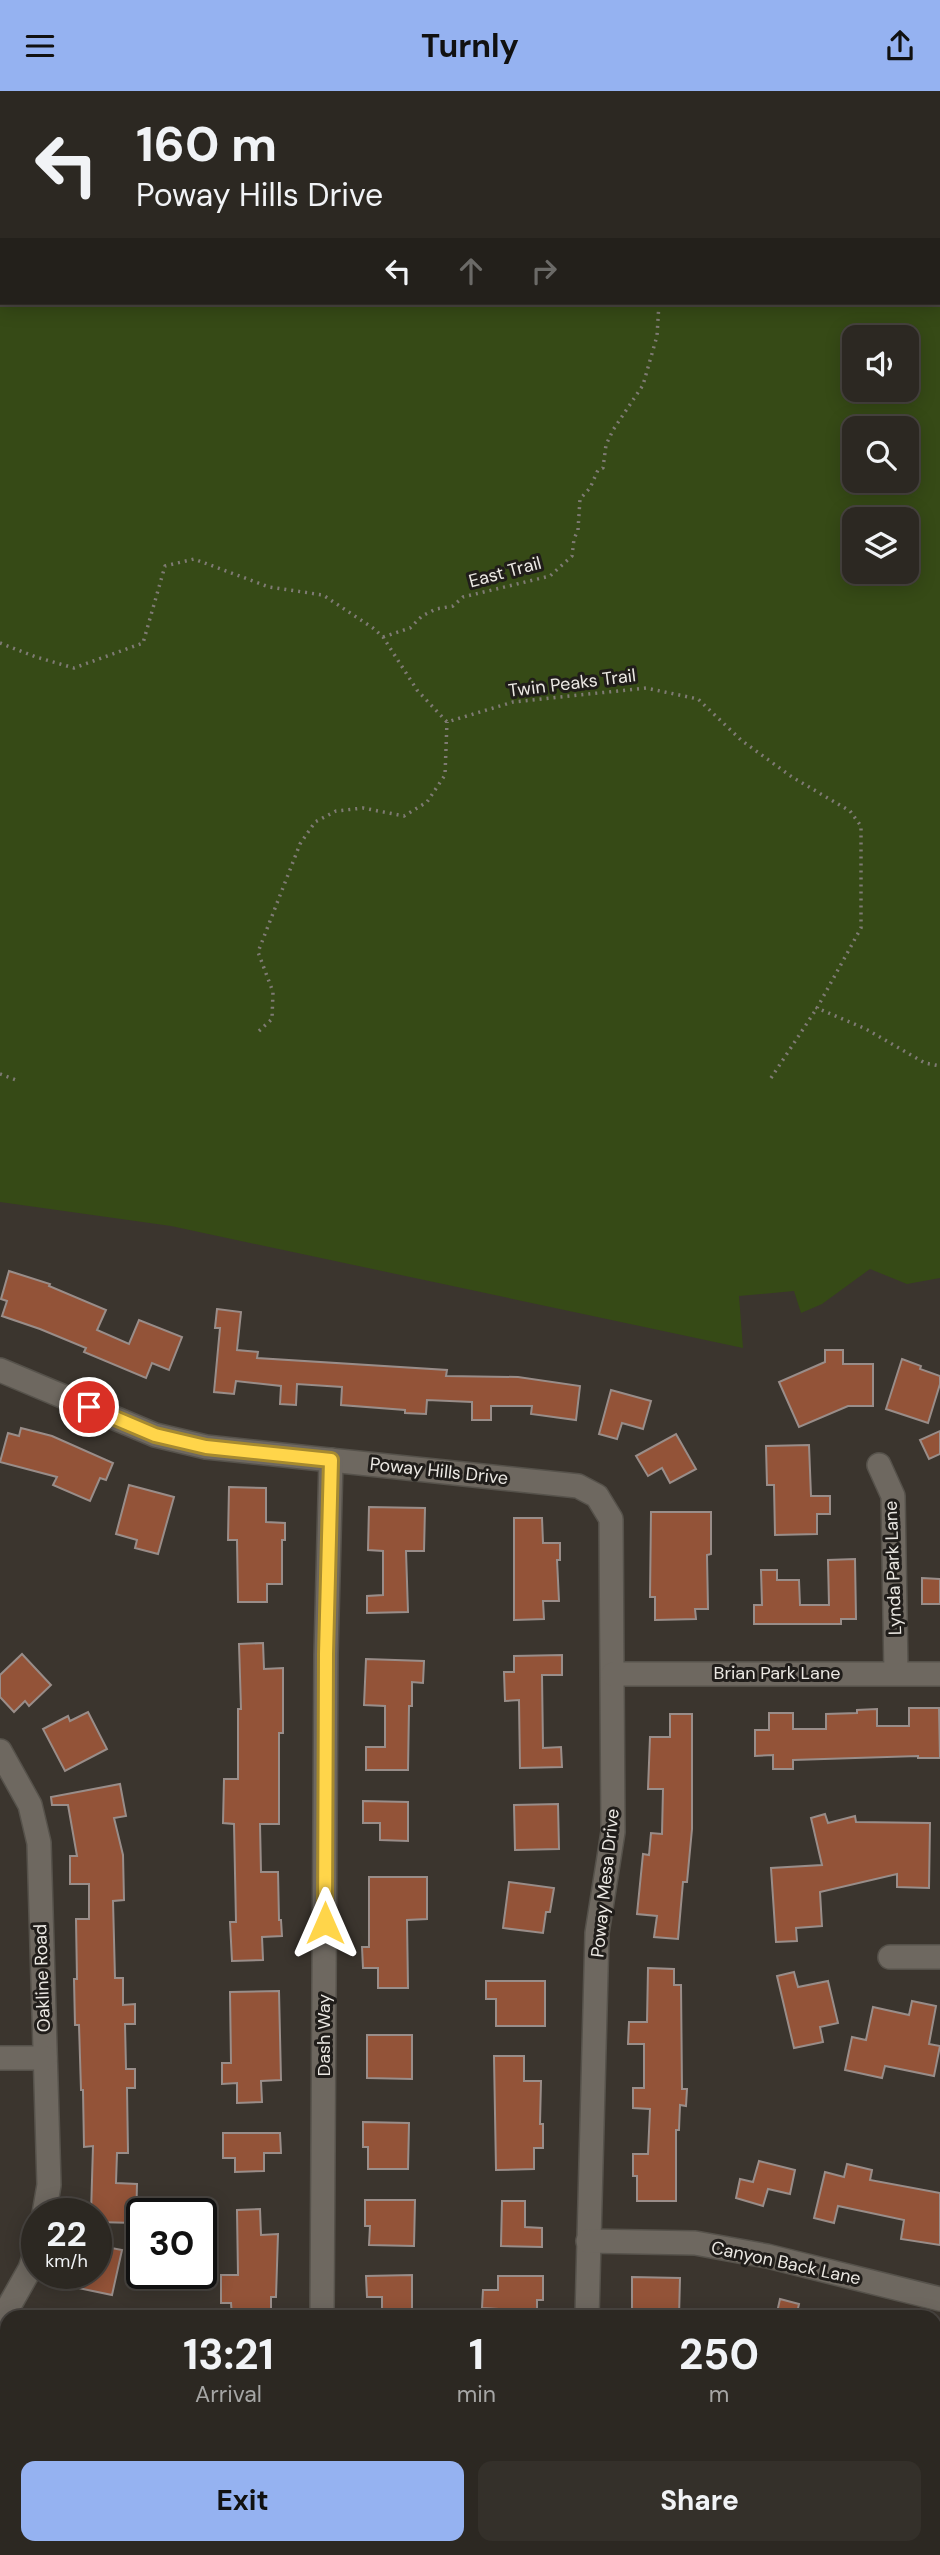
<!DOCTYPE html>
<style>
body{margin:0;font-family:"DM Sans",sans-serif;background:#34302a;color:#f1f3f6;height:100vh;display:flex;flex-direction:column;font-size:26px;white-space:nowrap}
*{box-sizing:border-box;margin:0}
p{font-size:23px;color:#a6a6a5}
.icon{flex:none;width:38px;height:38px;fill:none;stroke:currentColor;stroke-width:2;stroke-linecap:round;stroke-linejoin:round}
.map{position:relative;flex:1;overflow:hidden}
.details{position:absolute;left:0px;top:2219px;width:942px;height:245px;display:flex;flex-direction:column;background:#2c2822;border-radius:21px 21px 0 0;box-shadow:0 4px 18px #0003,0 0 0 2px #484440}
.details>*{flex:none}
.banner{position:absolute;left:0px;top:0px;width:942px;height:214px;box-shadow:0 4px 18px #0003,0 0 0 2px #484440;background:#2c2822;color:#f1f3f6;overflow:hidden}
.controls{position:absolute;left:842px;top:234px;display:grid;gap:14px}
.controls a{display:grid;place-items:center;width:77px;height:77px;border-radius:14px;background:#2c2822;box-shadow:0 4px 18px #0003,0 0 0 2px #484440;font-size:35px}
.speed{position:absolute;left:21px;top:2107px;display:flex;gap:14px;font-size:35px;font-weight:700;text-align:center}
.speed>*{display:grid;place-content:center;width:91px;height:91px;border-radius:50%;background:#2c2822;box-shadow:0 4px 18px #0003,0 0 0 2px #484440;line-height:1}
.speed small{font-size:18px;font-weight:400}
.speed .limit{border:4px solid #111;border-radius:10px;background:#fff;color:#111}
.pin{position:absolute;display:grid;place-items:center;width:60px;height:60px;color:#fff;margin:-30px;border:4px solid #fff;border-radius:50%;box-shadow:0 2px 7px #0007}
.me{position:absolute;width:77px;margin:-38px;rotate:0deg;stroke-linejoin:round;filter:drop-shadow(0 0 5px #0008)}
.turn{display:flex;align-items:center;gap:24px;height:147px;padding:0 21px;font-size:32px}
.turn .icon{width:91px;height:91px;stroke-width:2.5}
.turn b{display:block;font-size:49px;line-height:60px}
.lanes{display:flex;align-items:center;height:66px;padding:0 21px;background:#0003;justify-content:center;gap:35px;direction:ltr}
.lanes .off{opacity:.35}
.eta{display:flex;justify-content:space-evenly;align-items:center;height:119px;text-align:center}
.eta b{font-size:42px;font-weight:700;line-height:49px}
.action{display:flex;gap:14px;margin-top:auto;padding:14px 21px}
.action a{flex:1;height:80px;border-radius:14px;background:#95b2f1;color:#111;font-size:28px;font-weight:700;line-height:80px;text-align:center}
.action a+a{background:#34302a;color:#f1f3f6}
header{display:flex;justify-content:space-between;align-items:center;height:91px;padding:0 21px;background:#95b2f1;color:#111;font-size:32px;font-weight:700}
.map>svg:first-child{display:block}
.green{fill:#364a16;fill-rule:evenodd}
.building{fill:#935338;stroke:#998d89;stroke-width:2}
.lines{fill:none;stroke-linecap:round;stroke-linejoin:round}
.minor-casing{stroke:#56524b;stroke-width:26}
.path{stroke:#7f7b74;stroke-width:3.5;stroke-dasharray:2 5;stroke-linecap:butt}
.minor{stroke:#6e6860;stroke-width:23}
.route-casing{stroke:#a68a30;stroke-width:18}
.route{stroke:#ffd54a;stroke-width:12}
.labels{text-anchor:middle;dominant-baseline:central;stroke-width:6;stroke-linejoin:round;paint-order:stroke}
.street-label{font-size:18px;fill:#ebe8e3;stroke:#201d1a}
</style>
<header><svg class="icon" aria-label="menu" viewBox="0 0 24 24"><path d="M4 6h16M4 12h16M4 18h16"/></svg>Turnly<svg class="icon" aria-label="share" viewBox="0 0 24 24"><path d="M12 15V3M7 8l5-5 5 5M5 13v7h14v-7"/></svg></header>
<div class="map">
<svg width="940" height="2464" viewBox="0 0 940 2464">
<rect width="100%" height="100%" fill="#3b352e"/>
<path class="green" d="M0,0H940V1187L907,1193L870,1178L822,1213L801,1222L794,1200L739,1205L743,1257L171,1135L0,1111ZM2,2H940V212H2ZM854,247H906V299H854ZM854,338H906V390H854ZM854,429H906V481H854Z"/>
<g class="building">
<polygon points="9,1180 50,1193 49,1195 106,1219 97,1239 129,1253 139,1229 182,1246 169,1279 152,1272 146,1287 84,1261 86,1257 40,1238 2,1225 7,1210 1,1208"/>
<polygon points="217,1218 241,1221 237,1259 258,1261 257,1267 447,1279 446,1285 518,1286 580,1295 576,1329 531,1323 532,1315 491,1315 491,1329 472,1329 472,1311 427,1309 426,1323 405,1322 405,1319 341,1314 342,1296 297,1293 296,1314 280,1313 281,1295 236,1290 234,1303 214,1301 220,1237 215,1237"/>
<polygon points="825,1259 843,1259 843,1273 873,1273 873,1315 848,1315 799,1336 779,1291 825,1271"/>
<polygon points="902,1268 921,1275 920,1278 940,1285 940,1293 928,1332 886,1318"/>
<polygon points="611,1299 651,1310 643,1338 622,1332 617,1348 599,1343"/>
<polygon points="21,1337 52,1345 113,1372 106,1389 100,1387 90,1410 53,1394 57,1386 0,1371 8,1342 19,1345"/>
<polygon points="940,1340 940,1363 929,1368 920,1349"/>
<polygon points="676,1343 696,1378 670,1392 662,1377 648,1385 636,1365"/>
<polygon points="809,1354 811,1405 830,1405 830,1423 817,1423 817,1443 775,1444 774,1394 767,1394 766,1355"/>
<polygon points="129,1394 174,1406 158,1463 135,1457 137,1449 116,1443"/>
<polygon points="229,1396 266,1397 266,1431 285,1432 285,1449 282,1449 282,1493 267,1493 267,1511 238,1511 237,1449 228,1449"/>
<polygon points="369,1416 425,1417 424,1460 406,1460 408,1521 367,1522 367,1505 383,1504 383,1460 368,1459"/>
<polygon points="651,1421 711,1421 711,1463 707,1464 708,1518 695,1518 696,1528 655,1529 655,1506 650,1506"/>
<polygon points="514,1427 542,1427 543,1452 560,1452 560,1469 557,1469 559,1510 543,1510 544,1528 514,1529"/>
<polygon points="855,1468 856,1528 841,1528 841,1533 754,1533 754,1514 762,1514 761,1479 777,1479 777,1489 799,1489 800,1514 829,1514 828,1469"/>
<polygon points="922,1487 940,1488 940,1513 922,1513"/>
<polygon points="263,1552 264,1578 283,1577 283,1642 279,1642 279,1733 260,1733 261,1781 278,1781 279,1829 281,1829 282,1845 262,1846 263,1869 232,1870 230,1831 236,1831 234,1733 223,1732 224,1688 238,1688 238,1618 241,1618 239,1553"/>
<polygon points="22,1563 51,1594 29,1615 25,1610 14,1621 0,1606 0,1584"/>
<polygon points="562,1564 562,1584 542,1584 543,1657 561,1656 562,1676 520,1677 519,1609 505,1610 504,1581 514,1581 514,1565"/>
<polygon points="366,1568 424,1570 423,1592 412,1591 412,1615 409,1615 408,1679 366,1679 366,1656 385,1656 385,1615 364,1614"/>
<polygon points="909,1617 939,1617 940,1667 918,1667 918,1665 793,1669 793,1678 773,1678 773,1664 755,1665 755,1639 769,1639 769,1622 793,1622 793,1638 826,1638 826,1623 857,1622 857,1619 877,1618 877,1635 909,1635"/>
<polygon points="88,1621 107,1658 65,1680 43,1638 68,1625 70,1630"/>
<polygon points="670,1623 692,1623 692,1738 687,1791 683,1791 678,1848 654,1846 657,1825 637,1823 643,1763 649,1764 651,1742 662,1743 663,1698 648,1698 650,1646 670,1646"/>
<polygon points="120,1693 126,1725 114,1727 123,1764 124,1809 113,1810 115,1887 123,1887 123,1914 135,1913 135,1933 125,1933 126,1978 135,1978 135,1997 127,1997 128,2062 117,2062 116,2092 137,2093 136,2132 96,2131 96,2123 91,2123 93,2055 84,2056 83,1999 81,1999 79,1934 75,1934 74,1888 77,1888 76,1828 89,1828 89,1793 70,1793 70,1765 77,1765 68,1714 52,1714 51,1706"/>
<polygon points="363,1710 408,1711 408,1750 380,1749 380,1732 363,1732"/>
<polygon points="558,1713 559,1758 515,1759 514,1714"/>
<polygon points="825,1723 828,1732 855,1725 856,1731 930,1732 929,1797 897,1796 897,1783 820,1801 822,1835 796,1837 797,1850 776,1851 771,1777 822,1774 811,1727"/>
<polygon points="369,1786 427,1786 427,1828 407,1829 408,1897 378,1897 378,1877 363,1877 362,1856 369,1856"/>
<polygon points="509,1791 554,1797 550,1821 546,1821 543,1842 503,1837"/>
<polygon points="648,1877 674,1878 674,1894 681,1894 682,1998 687,1998 686,2015 680,2014 679,2039 676,2039 676,2110 637,2110 637,2085 633,2085 633,2063 648,2063 650,2018 633,2017 633,1997 644,1997 644,1953 628,1953 629,1931 647,1931"/>
<polygon points="794,1881 798,1896 828,1890 838,1932 820,1936 823,1951 794,1957 777,1885"/>
<polygon points="486,1890 545,1890 545,1935 496,1935 496,1908 486,1908"/>
<polygon points="279,1900 281,1989 261,1990 262,2011 237,2012 237,1992 222,1993 222,1972 231,1972 230,1901"/>
<polygon points="912,1910 936,1915 929,1953 940,1955 934,1985 885,1975 882,1987 845,1979 852,1946 866,1949 873,1916 909,1924"/>
<polygon points="367,1944 412,1944 412,1988 367,1987"/>
<polygon points="494,1965 524,1965 524,1990 541,1990 540,2033 543,2033 543,2057 534,2057 534,2078 496,2079"/>
<polygon points="363,2031 409,2032 408,2078 368,2078 368,2056 363,2056"/>
<polygon points="223,2042 280,2042 281,2062 264,2062 264,2080 235,2081 235,2067 223,2067"/>
<polygon points="759,2070 795,2079 790,2103 768,2098 763,2115 736,2107 740,2088 753,2091"/>
<polygon points="847,2073 872,2079 870,2089 940,2102 940,2154 901,2148 904,2129 838,2115 834,2132 814,2127 825,2081 844,2086"/>
<polygon points="365,2109 415,2109 414,2155 369,2154 370,2135 365,2135"/>
<polygon points="502,2110 525,2110 525,2136 542,2137 542,2156 501,2155"/>
<polygon points="260,2118 261,2144 278,2143 276,2206 271,2206 271,2226 232,2226 231,2212 221,2212 221,2184 238,2184 237,2119"/>
<polygon points="96,2154 122,2159 112,2204 40,2189 43,2182 96,2182"/>
<polygon points="412,2184 412,2223 382,2224 382,2206 367,2206 366,2185"/>
<polygon points="498,2185 543,2185 543,2209 537,2209 537,2226 498,2226 498,2218 482,2217 483,2199 498,2199"/>
<polygon points="632,2186 680,2187 679,2226 632,2226"/>
<polygon points="780,2208 799,2213 796,2226 776,2226"/>
</g>
<g class="lines">
<defs>
<g id="minor">
<polyline points="0,1279 155,1344 206,1356 578,1395 597,1405 611,1428 613,1741 597,1842 587,2226"/>
<polyline points="879,1374 893,1405 896,1582"/>
<polyline points="613,1583 940,1583"/>
<polyline points="0,1660 30,1714 39,1752 49,2094 44,2123"/>
<polyline points="890,1866 940,1866"/>
<polyline points="0,1967 45,1967"/>
<polyline points="588,2150 695,2152 767,2165 940,2208"/>
<polyline points="322,2226 326,1563 331,1369"/>
<polyline points="0,2231 30,2178 37,2157"/>
<polyline points="0,2339 7,2343"/>
<polyline points="321,2457 321,2464"/>
<polyline points="587,2457 587,2464"/>
<polyline points="77,2464 80,2457"/>
</g>
</defs>
<use href="#minor" class="minor-casing"/>
<g class="path">
<polyline points="514,0 515,2"/>
<polyline points="581,2 582,0"/>
<polyline points="383,546 410,537 422,525 436,518 453,515 463,506 550,485 572,465 574,448 578,439 580,408 590,397 598,379 603,377 606,354 613,339 643,294 657,245 659,212"/>
<polyline points="0,552 36,566 74,577 143,552 165,475 194,468 269,496 323,504 373,537 383,546 417,599 447,631 513,611 646,597 698,608 741,649 792,686 850,720 861,735 861,837 817,917 866,938 925,972 940,975"/>
<polyline points="259,940 272,928 273,901 258,861 300,753 315,731 336,720 363,717 404,725 427,711 445,684 447,631"/>
<polyline points="0,983 16,989"/>
<polyline points="771,987 817,917"/>
</g>
<use href="#minor" class="minor"/>
</g>
<g class="lines">
<defs>
<polyline id="route" points="89,1316 155,1344 206,1356 331,1369 326,1563 325,1832"/>
</defs>
<use href="#route" class="route-casing"/>
<use href="#route" class="route"/>
</g>
<g class="labels">
<g class="street-label">
<text transform="translate(505 481) rotate(-15)">East Trail</text>
<text transform="translate(572 592) rotate(-7)">Twin Peaks Trail</text>
<text transform="translate(439 1380) rotate(6)">Poway Hills Drive</text>
<text transform="translate(893 1477) rotate(-92)">Lynda Park Lane</text>
<text x="777" y="1582">Brian Park Lane</text>
<text transform="translate(605 1792) rotate(-84)">Poway Mesa Drive</text>
<text transform="translate(42 1887) rotate(-92)">Oakline Road</text>
<text transform="translate(324 1944) rotate(-90)">Dash Way</text>
<text transform="translate(786 2172) rotate(12)">Canyon Back Lane</text>
</g>
</g>
</svg>
<div class="controls">
<a><svg class="icon" aria-label="sound" viewBox="0 0 24 24"><path d="M4 9h4l5-4v14l-5-4H4zM17 9q2 3 0 6"/></svg></a>
<a><svg class="icon" aria-label="search" viewBox="0 0 24 24"><circle cx="10" cy="10" r="6"/><path d="M15 15l6 6"/></svg></a>
<a><svg class="icon" aria-label="layers" viewBox="0 0 24 24"><path d="M12 4l9 5-9 5-9-5zM3 14l9 5 9-5"/></svg></a>
</div>
<div class="speed"><div>22<small>km/h</small></div><div class="limit">30</div></div>
<div class="pin" style="left:89px;top:1316px;background:#d93025"><svg class="icon" aria-label="arrive" viewBox="0 0 24 24"><path d="M6 21V4h12l-3 4 3 4H6"/></svg></div>
<svg class="me" style="left:325px;top:1832px" viewBox="-20 -20 40 40"><path d="M0-17L14 15 0 8-14 15z" fill="#ffd54a" stroke="#fff" stroke-width="4"/></svg>
<div class="banner">
<div class="turn"><svg class="icon" aria-label="left" viewBox="0 0 24 24"><path d="M17 20v-9H6M10 6l-5 5 5 5"/></svg><div><b>160 m</b>Poway Hills Drive</div></div>
<div class="lanes"><svg class="icon" aria-label="left" viewBox="0 0 24 24"><path d="M17 20v-9H6M10 6l-5 5 5 5"/></svg><svg class="icon off" aria-label="ahead" viewBox="0 0 24 24"><path d="M12 20V5M6 11l6-6 6 6"/></svg><svg class="icon off" aria-label="right" viewBox="0 0 24 24"><path d="M7 20v-9h11M14 6l5 5-5 5"/></svg></div>
</div>
<section class="details">
<div class="eta">
<div><b>13:21</b><p>Arrival</p></div>
<div><b>1</b><p>min</p></div>
<div><b>250</b><p>m</p></div>
</div>
<div class="action"><a>Exit</a><a>Share</a></div>
</section>
</div>
